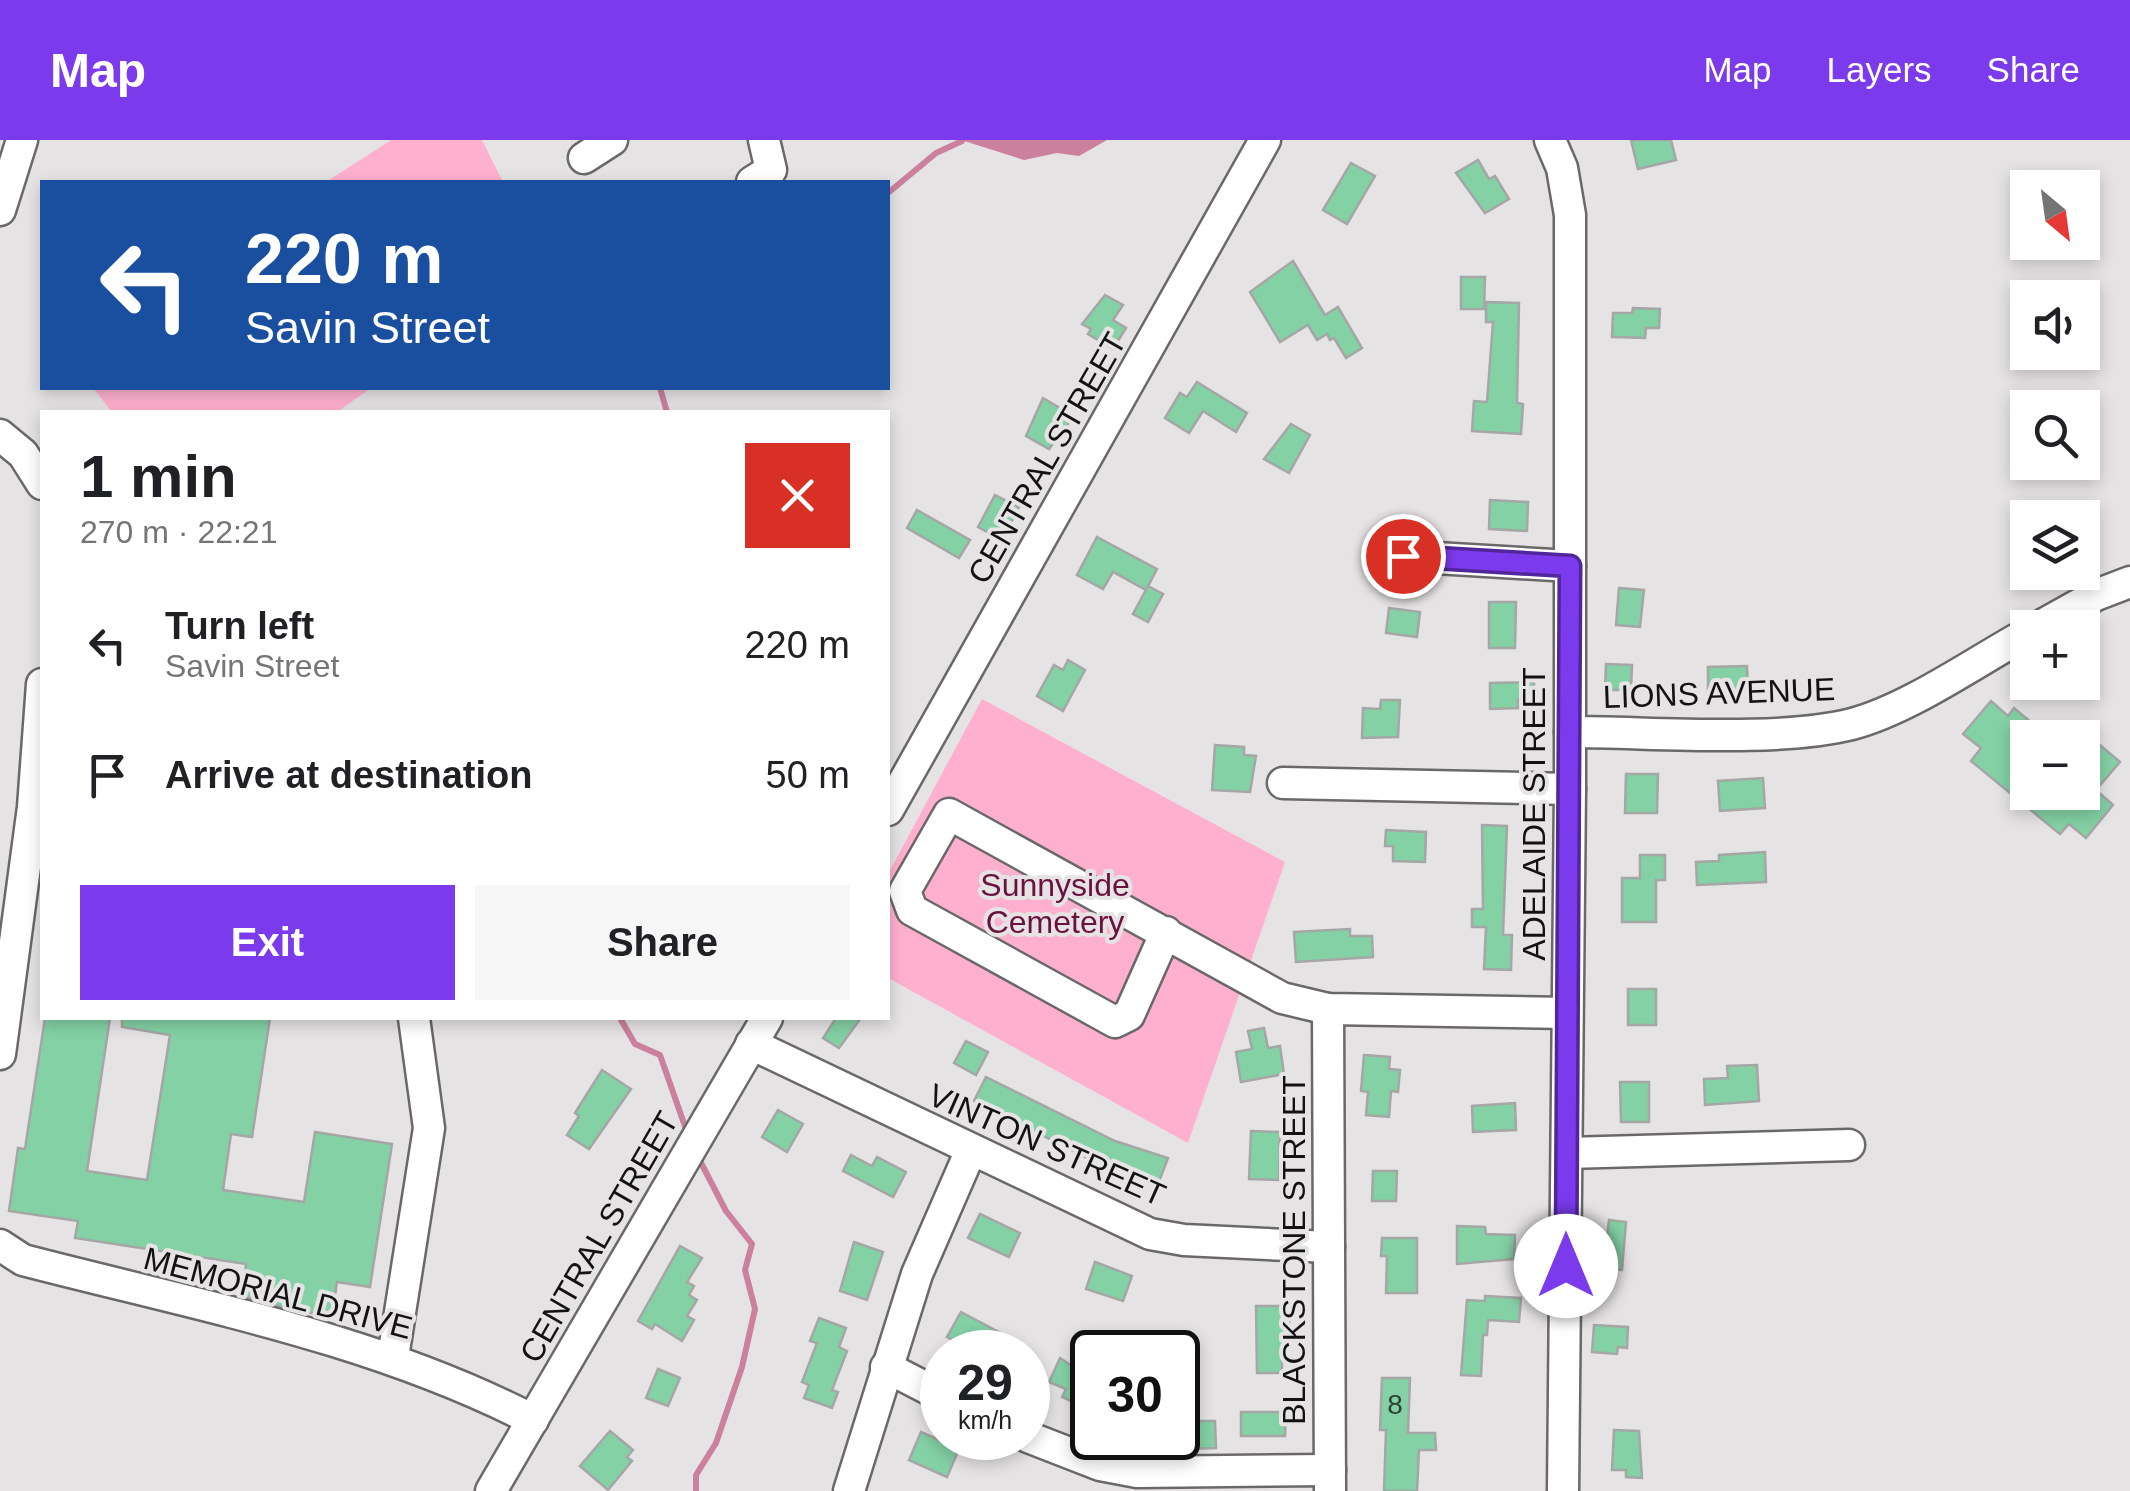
<!DOCTYPE html>
<meta charset="utf-8">
<style>
body{margin:0;font-family:Arial,sans-serif;background:#f6f6f6;color:#202124;height:100vh;display:flex;flex-direction:column;font-size:38px;white-space:nowrap}
*{box-sizing:border-box;margin:0}
p{font-size:32px;color:#757577}
.icon{flex:none;width:55px;height:55px;fill:none;stroke:currentColor;stroke-width:2;stroke-linecap:round;stroke-linejoin:round}
.map{position:relative;flex:1;overflow:hidden}
.sheet{position:absolute;left:40px;top:270px;width:850px;height:610px;display:flex;flex-direction:column;background:#fff;border-radius:0px;box-shadow:0 5px 15px #0003}
.sheet>*{flex:none}
.guide{position:absolute;left:40px;top:40px;width:850px;height:210px;border-radius:0px;box-shadow:0 5px 15px #0003;background:#1a4fa0;color:#fff;overflow:hidden}
.needle{width:65px;rotate:151deg}
.fabs{position:absolute;left:2010px;top:30px;display:grid;gap:20px}
.fabs a{display:grid;place-items:center;width:90px;height:90px;border-radius:0px;background:#fff;box-shadow:0 5px 15px #0003;font-size:50px}
.speed{position:absolute;left:920px;top:1190px;display:flex;gap:20px;font-size:50px;font-weight:700;text-align:center}
.speed>*{display:grid;place-content:center;width:130px;height:130px;border-radius:50%;background:#fff;box-shadow:0 5px 15px #0003;line-height:1}
.speed small{font-size:25px;font-weight:400}
.speed .limit{border:5px solid #111;border-radius:15px;background:#fff;color:#111}
.pin{position:absolute;display:grid;place-items:center;width:85px;height:85px;color:#fff;margin:-42px;border:5px solid #fff;border-radius:50%;box-shadow:0 2px 10px #0007}
.me{position:absolute;width:110px;margin:-55px;rotate:0deg;stroke-linejoin:round;filter:drop-shadow(0 0 8px #0008)}
.turn{display:flex;align-items:center;gap:35px;height:210px;padding:0 40px;font-size:45px}
.turn .icon{width:130px;height:130px;stroke-width:2.5}
.turn b{display:block;font-size:70px;line-height:85px}
.round{display:grid;place-items:center;flex:none;width:105px;height:105px;border-radius:0px;background:#f6f6f6}
.overview{display:flex;align-items:center;justify-content:space-between;height:170px;padding:0 40px}
h1{font-size:60px;font-weight:800;line-height:75px}
.action{display:flex;gap:20px;margin-top:auto;padding:20px 40px}
.action a{flex:1;height:115px;border-radius:0px;background:#7c3aed;color:#fff;font-size:40px;font-weight:800;line-height:115px;text-align:center}
.action a+a{background:#f6f6f6;color:#202124}
ul{padding:0;list-style:none}
li{display:flex;align-items:center;gap:30px;height:130px;padding:0 40px}
li div{flex:1}
li b{display:block;font-size:38px}
li em{font-style:normal}
header{display:flex;align-items:center;gap:60px;box-sizing:border-box;height:140px;padding:0 50px;background:#7c3aed;color:#fff}
header strong{font-size:48px}
nav{display:flex;gap:55px;margin-inline-start:auto;font-size:35px}
.map>svg:first-child{display:block}
.green{fill:#ffb0ce}
.water{fill:#cb809e}
.lines{fill:none;stroke-linecap:round;stroke-linejoin:round}
.stream{stroke:#cb809e;stroke-width:6}
.building{fill:#84d1a6;stroke:#a4a7a5;stroke-width:2.5}
.minor-casing{stroke:#6b6869;stroke-width:35}
.minor{stroke:#fff;stroke-width:30}
.route-casing{stroke:#51269a;stroke-width:25}
.route{stroke:#7c3aed;stroke-width:18}
.labels{text-anchor:middle;dominant-baseline:central;stroke-width:8;stroke-linejoin:round;paint-order:stroke}
.number-label{font-size:28px;fill:#2f4237}
.street-label{font-size:32px;fill:#131212;stroke:#e6e3e4}
.park-label{font-size:32px;fill:#6b113f;stroke:#e6e3e4}
</style>
<header>
<strong>Map</strong>
<nav><a>Map</a><a>Layers</a><a>Share</a></nav>
</header>
<div class="map">
<svg width="2130" height="1351" viewBox="0 0 2130 1351">
<rect width="100%" height="100%" fill="#e6e3e4"/>
<g class="green">
<polygon points="391,0 482,0 503,42 326,42"/>
<polygon points="93,248 371,248 337,272 112,272"/>
<polygon points="982,559 1285,722 1188,1003 888,838 888,734"/>
</g>
<polygon class="water" points="961,0 1107,0 1079,16 1057,13 1024,20"/>
<g class="lines">
<g class="stream">
<polyline points="888,53 936,13 962,1"/>
<polyline points="660,248 667,272"/>
<polyline points="620,878 635,904 660,915 687,992"/>
<polyline points="696,1351 696,1335 716,1303 742,1227 755,1169 745,1130 752,1104 726,1071 698,1017"/>
</g>
</g>
<g class="building">
<polygon points="1631,0 1671,0 1676,20 1638,29"/>
<polygon points="1478,20 1489,39 1495,36 1509,59 1485,73 1456,33"/>
<polygon points="1351,23 1375,36 1347,84 1323,70"/>
<polygon points="1293,121 1325,175 1338,167 1362,208 1346,218 1334,198 1330,200 1327,194 1317,200 1308,185 1280,202 1250,152"/>
<polygon points="1461,137 1485,137 1484,169 1461,169"/>
<polygon points="1105,155 1123,165 1113,180 1126,188 1113,209 1088,194 1091,189 1082,184"/>
<polygon points="1486,162 1519,163 1517,263 1523,264 1521,294 1472,291 1474,261 1487,262 1493,182 1486,182"/>
<polygon points="1633,168 1660,169 1659,188 1646,188 1645,198 1612,197 1613,173 1632,173"/>
<polygon points="1197,242 1247,273 1236,292 1203,271 1189,293 1165,278 1180,253 1187,257"/>
<polygon points="1043,258 1074,276 1049,309 1026,296"/>
<polygon points="1291,284 1310,295 1289,333 1264,319"/>
<polygon points="995,355 1019,367 1002,400 978,387"/>
<polygon points="1490,360 1528,362 1527,391 1489,389"/>
<polygon points="917,370 970,400 959,418 907,388"/>
<polygon points="1097,397 1157,429 1146,450 1113,432 1103,449 1077,435"/>
<polygon points="1148,446 1163,454 1148,482 1133,474"/>
<polygon points="1619,448 1644,450 1640,487 1616,485"/>
<polygon points="1489,462 1516,462 1515,508 1489,508"/>
<polygon points="1389,468 1420,472 1417,497 1386,493"/>
<polygon points="1068,520 1085,530 1063,571 1037,556 1054,525 1063,530"/>
<polygon points="1606,524 1632,525 1631,550 1605,550"/>
<polygon points="1747,526 1748,553 1708,554 1708,527"/>
<polygon points="1534,542 1534,559 1518,559 1518,568 1490,569 1490,543"/>
<polygon points="1381,560 1400,560 1398,597 1362,598 1363,568 1380,569"/>
<polygon points="1991,561 2008,576 2014,568 2050,598 2028,598 2028,652 2082,652 2082,590 2120,622 2096,650 2113,665 2086,698 2069,684 2060,694 1971,621 1981,608 1963,594"/>
<polygon points="1215,605 1244,607 1244,615 1256,616 1250,652 1212,650"/>
<polygon points="1626,634 1658,634 1657,673 1625,673"/>
<polygon points="1763,638 1765,668 1720,671 1718,641"/>
<polygon points="1482,685 1507,686 1503,795 1512,795 1511,830 1484,829 1486,787 1472,787 1472,769 1483,769"/>
<polygon points="1386,690 1426,692 1425,722 1393,721 1393,706 1385,706"/>
<polygon points="1765,712 1766,742 1697,745 1696,722 1719,721 1719,715"/>
<polygon points="1640,715 1665,715 1665,740 1656,740 1656,782 1622,782 1622,738 1640,738"/>
<polygon points="1350,789 1350,796 1372,796 1373,817 1296,822 1294,792"/>
<rect x="1628" y="849" width="28" height="36"/>
<polygon points="45,878 110,878 87,1031 147,1040 170,895 122,887 122,878 270,878 252,997 231,994 223,1050 304,1062 315,992 392,1004 370,1147 337,1142 332,1176 297,1171 242,1156 246,1124 75,1098 78,1081 9,1071 18,1008 25,1009"/>
<polygon points="836,878 861,878 839,908 823,898"/>
<polygon points="1264,888 1268,908 1280,906 1284,934 1241,942 1236,912 1252,909 1248,891"/>
<polygon points="966,901 988,912 976,935 954,923"/>
<polygon points="1364,915 1390,917 1389,929 1400,930 1398,952 1391,951 1389,977 1366,975 1368,952 1361,951"/>
<polygon points="1757,925 1759,961 1705,965 1704,939 1728,938 1727,926"/>
<polygon points="602,930 631,949 589,1009 567,995 579,976 575,973"/>
<polygon points="986,937 1115,1001 1168,1018 1157,1047 1105,1027 974,961"/>
<polygon points="1620,942 1649,942 1649,982 1621,982"/>
<polygon points="1515,963 1516,990 1473,992 1472,966"/>
<polygon points="778,970 803,984 787,1012 762,997"/>
<polygon points="1251,991 1280,992 1279,1040 1249,1039"/>
<polygon points="851,1015 872,1026 877,1017 906,1032 893,1057 843,1031"/>
<polygon points="1373,1031 1397,1031 1396,1061 1372,1061"/>
<polygon points="980,1074 1020,1093 1009,1117 968,1098"/>
<polygon points="1609,1080 1626,1082 1622,1130 1598,1128 1601,1098 1607,1098"/>
<polygon points="1457,1086 1485,1087 1486,1094 1515,1095 1514,1119 1457,1124"/>
<polygon points="1382,1098 1417,1098 1417,1153 1386,1153 1387,1116 1381,1116"/>
<polygon points="854,1102 883,1112 867,1160 840,1151"/>
<polygon points="680,1106 702,1118 687,1142 694,1146 689,1155 697,1160 687,1176 694,1180 682,1201 655,1184 652,1189 638,1181"/>
<polygon points="1095,1122 1132,1136 1123,1161 1086,1149"/>
<polygon points="1485,1156 1521,1158 1519,1182 1488,1180 1487,1195 1483,1195 1481,1236 1461,1235 1467,1160 1485,1161"/>
<polygon points="1256,1166 1289,1166 1290,1207 1282,1207 1282,1233 1257,1233"/>
<polygon points="961,1172 1010,1198 1002,1212 963,1212 966,1207 947,1197"/>
<polygon points="819,1178 846,1188 839,1207 847,1211 832,1250 838,1252 832,1268 804,1258 809,1245 802,1242 817,1203 810,1201"/>
<polygon points="1594,1185 1628,1187 1627,1208 1618,1207 1617,1214 1592,1212"/>
<polygon points="1060,1218 1092,1239 1092,1271 1062,1257 1066,1249 1049,1242"/>
<polygon points="658,1229 680,1238 668,1266 646,1258"/>
<polygon points="1382,1238 1410,1238 1408,1293 1435,1293 1436,1310 1419,1310 1417,1351 1384,1351 1386,1290 1380,1290"/>
<polygon points="1241,1272 1286,1272 1285,1296 1241,1296"/>
<polygon points="1189,1281 1215,1281 1216,1308 1187,1309 1187,1304 1178,1304 1178,1286 1189,1286"/>
<polygon points="1614,1290 1639,1291 1642,1338 1626,1337 1626,1330 1612,1330"/>
<polygon points="610,1291 633,1310 627,1317 632,1321 608,1350 580,1326"/>
<polygon points="921,1292 959,1309 947,1337 909,1320"/>
</g>
<g class="lines">
<defs>
<g id="minor">
<polyline points="1550,0 1562,28 1570,75 1570,649 1563,1351"/>
<polyline points="584,18 612,0"/>
<polyline points="752,42 771,30 764,0"/>
<polyline points="0,70 22,0"/>
<polyline points="0,295 23,314 42,344"/>
<polyline points="1403,416 1570,426"/>
<polyline points="2037,488 2096,455 2130,442"/>
<path d="M1570,592C1652,592 1775,603 1852,584C1909,569 1975,522 2028,493"/>
<polyline points="1283,643 1570,649"/>
<polyline points="888,670 1265,0"/>
<polyline points="1166,792 1129,875 1115,882 912,770 905,751 949,674 1282,858 1328,869 1567,873"/>
<polyline points="1328,869 1330,1351"/>
<polyline points="751,904 1150,1094 1184,1100 1329,1107"/>
<polyline points="0,914 33,667 42,544"/>
<polyline points="1567,1013 1849,1005"/>
<path d="M0,1105L23,1120C196,1165 374,1198 533,1280"/>
<polyline points="393,1217 429,988 414,878"/>
<polyline points="886,1227 942,1256"/>
<polyline points="1028,1297 1100,1325 1137,1332 1330,1330"/>
<polyline points="491,1351 767,878"/>
<polyline points="849,1351 917,1134 971,1010"/>
</g>
</defs>
<use href="#minor" class="minor-casing"/>
<use href="#minor" class="minor"/>
</g>
<g class="lines">
<defs>
<polyline id="route" points="1403,416 1570,426 1566,1126"/>
</defs>
<use href="#route" class="route-casing"/>
<use href="#route" class="route"/>
</g>
<g class="labels">
<g class="number-label">
<text x="1395" y="1264">8</text>
</g>
<g class="street-label">
<text transform="translate(1047 318) rotate(-60)">CENTRAL STREET</text>
<text transform="translate(1719 553) rotate(-2)">LIONS AVENUE</text>
<text transform="translate(1534 674) rotate(-90)">ADELAIDE STREET</text>
<text transform="translate(1047 1005) rotate(24)">VINTON STREET</text>
<text transform="translate(599 1097) rotate(-60)">CENTRAL STREET</text>
<text transform="translate(1294 1110) rotate(-90)">BLACKSTONE STREET</text>
<text transform="translate(278 1153) rotate(15)">MEMORIAL DRIVE</text>
</g>
<g class="park-label">
<text x="1055" y="745">Sunnyside<tspan x="1055" dy="37">Cemetery</tspan></text>
</g>
</g>
</svg>
<div class="fabs">
<a><svg class="needle" viewBox="-14 -14 28 28"><path d="M0-13l5 13h-10z" fill="#e53935"/><path d="M0 13l5-13h-10z" fill="#757577"/></svg></a>
<a><svg class="icon" aria-label="sound" viewBox="0 0 24 24"><path d="M4 9h4l5-4v14l-5-4H4zM17 9q2 3 0 6"/></svg></a>
<a><svg class="icon" aria-label="search" viewBox="0 0 24 24"><circle cx="10" cy="10" r="6"/><path d="M15 15l6 6"/></svg></a>
<a><svg class="icon" aria-label="layers" viewBox="0 0 24 24"><path d="M12 4l9 5-9 5-9-5zM3 14l9 5 9-5"/></svg></a>
<a>+</a>
<a>−</a>
</div>
<div class="speed"><div>29<small>km/h</small></div><div class="limit">30</div></div>
<div class="pin" style="left:1403px;top:416px;background:#d93025"><svg class="icon" aria-label="arrive" viewBox="0 0 24 24"><path d="M6 21V4h12l-3 4 3 4H6"/></svg></div>
<svg class="me" style="left:1566px;top:1126px" viewBox="-20 -20 40 40"><circle r="19" fill="#fff"/><path d="M0-13L10 11 0 6-10 11z" fill="#7c3aed"/></svg>
<div class="guide">
<div class="turn"><svg class="icon" aria-label="left" viewBox="0 0 24 24"><path d="M17 20v-9H6M10 6l-5 5 5 5"/></svg><div><b>220 m</b>Savin Street</div></div>
</div>
<section class="sheet">
<div class="overview"><div><h1>1 min</h1><p>270 m · 22:21</p></div><a class="round" style="background:#d93025;color:#fff"><svg class="icon" aria-label="close" viewBox="0 0 24 24"><path d="M6 6l12 12M18 6L6 18"/></svg></a></div>
<ul>
<li><svg class="icon" aria-label="left" viewBox="0 0 24 24"><path d="M17 20v-9H6M10 6l-5 5 5 5"/></svg><div><b>Turn left</b><p>Savin Street</p></div><em>220 m</em></li>
<li><svg class="icon" aria-label="arrive" viewBox="0 0 24 24"><path d="M6 21V4h12l-3 4 3 4H6"/></svg><div><b>Arrive at destination</b></div><em>50 m</em></li>
</ul>
<div class="action"><a>Exit</a><a>Share</a></div>
</section>
</div>
